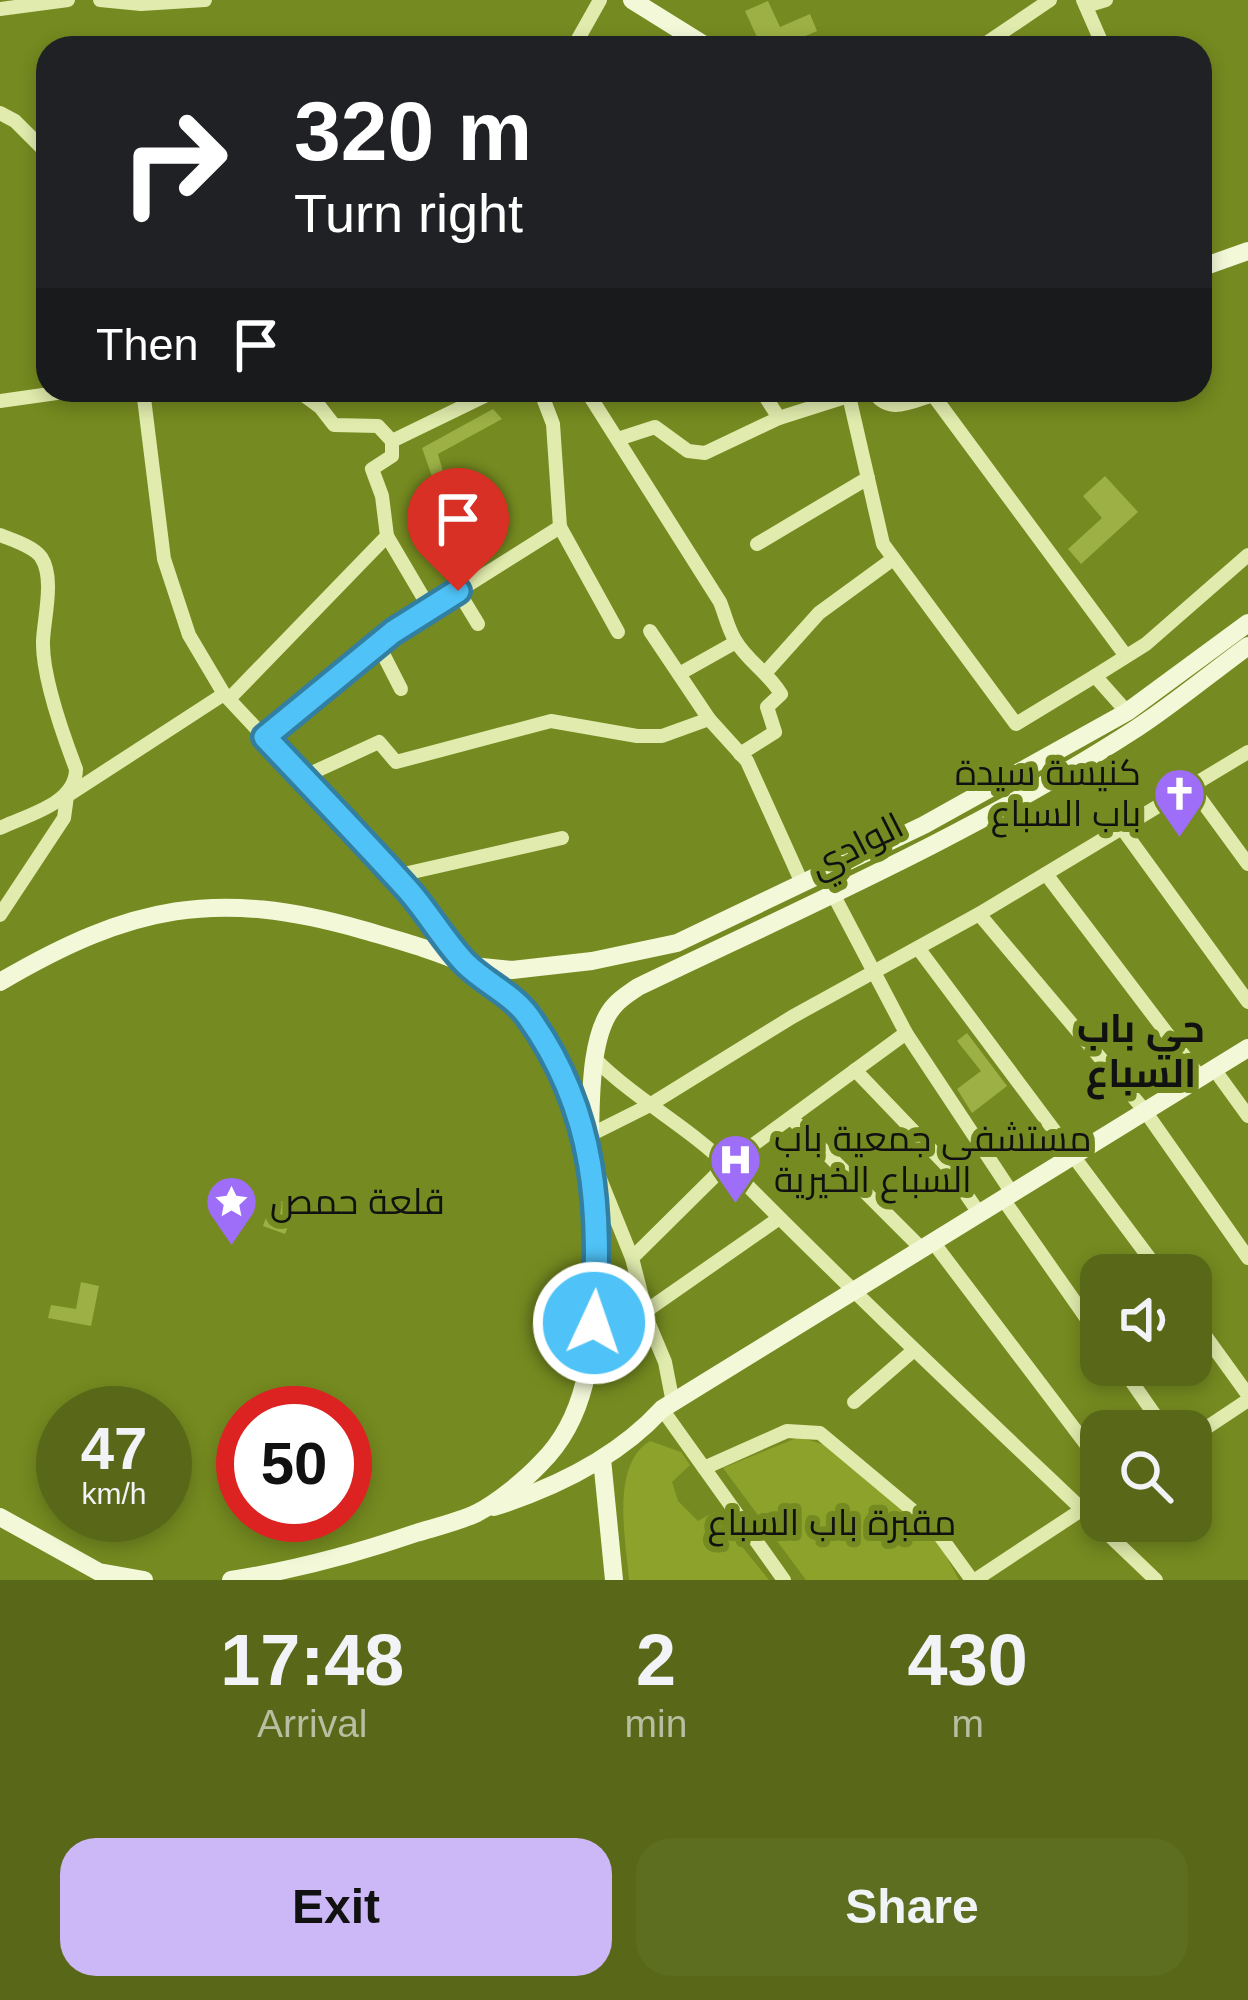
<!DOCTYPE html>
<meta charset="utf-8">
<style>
body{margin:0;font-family:Helvetica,Cairo,sans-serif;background:#5e6e21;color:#f1f3f6;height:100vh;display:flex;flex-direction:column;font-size:45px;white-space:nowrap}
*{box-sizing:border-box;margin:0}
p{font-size:39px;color:#b7bea2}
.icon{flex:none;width:66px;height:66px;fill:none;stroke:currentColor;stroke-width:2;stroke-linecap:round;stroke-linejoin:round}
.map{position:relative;height:1580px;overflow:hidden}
.side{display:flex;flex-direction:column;background:#586818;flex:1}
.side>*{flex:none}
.guide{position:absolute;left:36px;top:36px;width:1176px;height:366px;border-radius:36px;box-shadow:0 6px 18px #0003;background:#202124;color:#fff;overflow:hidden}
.controls{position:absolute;left:1080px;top:1254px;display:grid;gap:24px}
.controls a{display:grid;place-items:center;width:132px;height:132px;border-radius:24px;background:#586818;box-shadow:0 6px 18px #0003;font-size:60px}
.speed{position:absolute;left:36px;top:1386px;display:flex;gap:24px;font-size:60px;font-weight:700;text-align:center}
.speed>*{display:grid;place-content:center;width:156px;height:156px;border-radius:50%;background:#586818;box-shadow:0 6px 18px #0003;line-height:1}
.speed small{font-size:30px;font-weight:400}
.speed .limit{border:18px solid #d22;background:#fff;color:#111}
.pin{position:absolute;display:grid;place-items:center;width:102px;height:102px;color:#fff;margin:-123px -51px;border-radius:50% 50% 50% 0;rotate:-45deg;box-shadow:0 0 12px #0007}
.pin .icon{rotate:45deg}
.me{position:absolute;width:132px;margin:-66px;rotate:3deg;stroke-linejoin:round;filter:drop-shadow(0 0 9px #0008)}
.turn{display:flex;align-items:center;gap:42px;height:252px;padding:0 60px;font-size:54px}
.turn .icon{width:156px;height:156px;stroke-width:2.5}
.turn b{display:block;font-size:84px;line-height:102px}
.then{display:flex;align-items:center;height:114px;padding:0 60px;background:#0003;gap:24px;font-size:45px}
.eta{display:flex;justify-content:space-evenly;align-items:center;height:204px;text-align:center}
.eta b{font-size:72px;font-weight:800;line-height:84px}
.button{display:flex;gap:24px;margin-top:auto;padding:24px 60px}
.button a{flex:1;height:138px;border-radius:36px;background:#ccb7f7;color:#111;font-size:48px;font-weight:800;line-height:138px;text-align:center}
.button a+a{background:#5e6e21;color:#f1f3f6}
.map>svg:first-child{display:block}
.green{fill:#8ca22a}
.building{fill:#9cb045}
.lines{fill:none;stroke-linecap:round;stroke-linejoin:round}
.street{stroke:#e0ebad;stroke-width:14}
.secondary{stroke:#f2f8d8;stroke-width:18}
.route-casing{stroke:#337fa1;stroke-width:30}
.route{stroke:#4fc3f7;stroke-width:21}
.labels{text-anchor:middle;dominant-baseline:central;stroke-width:12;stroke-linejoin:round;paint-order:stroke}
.poi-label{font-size:36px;fill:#111;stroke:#758a20;text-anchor:start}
.street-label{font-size:36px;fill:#111;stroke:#758a20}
.park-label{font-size:36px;fill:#111;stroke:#758a20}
.neighbourhood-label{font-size:39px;font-weight:bold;fill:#111;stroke:#758a20}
</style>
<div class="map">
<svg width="1248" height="1580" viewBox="0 0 1248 1580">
<rect width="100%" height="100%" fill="#758a20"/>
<g class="green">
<polygon points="799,1437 825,1445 933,1532 959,1580 806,1580 723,1468"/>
<path d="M650,1441L681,1452L690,1465L672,1482L678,1501L698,1521L714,1512L769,1580H629C626,1540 610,1465 650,1441Z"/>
</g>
<g class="building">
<polygon points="768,1 780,27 810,14 817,31 778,48 762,48 745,11"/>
<polygon points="493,409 502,419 438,454 447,486 482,474 490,495 484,497 487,507 461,515 452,512 448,500 441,502 422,448"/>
<polygon points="1105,476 1138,512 1081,564 1068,549 1102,518 1083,496"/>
<polygon points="967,1033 1007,1086 972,1113 957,1089 981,1071 957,1041"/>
<polygon points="281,1201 296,1206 285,1234 263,1226 271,1204 279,1207"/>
<polygon points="81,1282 99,1286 91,1326 48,1318 51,1305 76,1309"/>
</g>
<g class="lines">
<g class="street">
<polyline points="100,0 141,4 205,0"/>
<polyline points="1083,0 1104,48"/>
<polyline points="1086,6 1106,0"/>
<polyline points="0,9 68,0"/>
<polyline points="573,48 600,0"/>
<polyline points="979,48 1050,0"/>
<polyline points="0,113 15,121 48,154"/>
<polyline points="143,390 164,559 189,635 224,694"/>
<polyline points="297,390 320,407 334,425 378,426 392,441"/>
<path d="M586,390L720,602C725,614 728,629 735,640C748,662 768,672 781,694L767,707L775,732L740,754"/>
<polyline points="761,390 779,418 867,390"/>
<path d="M872,390C888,415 908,403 933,395L1126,656"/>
<polyline points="849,396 883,544 1016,724 1095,676"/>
<polyline points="0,401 78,390"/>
<polyline points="618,439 655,427 688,451 705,453 779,418"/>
<polyline points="560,527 618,632"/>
<path d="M0,535C12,540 33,546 41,557C55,578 44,617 43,641C42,677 63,735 76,769C76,804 27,815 0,828"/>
<polyline points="387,536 430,609"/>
<polyline points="757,544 868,478"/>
<polyline points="458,591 478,624"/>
<polyline points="650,631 709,719"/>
<polyline points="378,644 401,689"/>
<polyline points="767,671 819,613 893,559"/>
<polyline points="679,674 736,642"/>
<polyline points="229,699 387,536 382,496 372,469 392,456 392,441 497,390"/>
<polyline points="1127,712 1095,676 1146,644 1248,555"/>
<polyline points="265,737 393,632 560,527 553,424 540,390"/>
<polyline points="303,777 379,742 396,762 551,721 637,736 662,736 709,719 747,761 802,883"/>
<polyline points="1191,786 1248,864"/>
<polyline points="1121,827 1248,1002"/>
<polyline points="1046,874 1200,1077"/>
<polyline points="395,876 562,838"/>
<polyline points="833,894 906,1033 1012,1193"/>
<polyline points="979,914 1145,1111 1248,1258"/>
<polyline points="0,915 64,818 67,796 224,694 413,896 464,961"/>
<polyline points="918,948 1162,1275"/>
<path d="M595,1059C636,1100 689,1127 730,1168C868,1308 1013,1443 1156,1580"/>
<polyline points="1214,1069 1248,1116"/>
<polyline points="855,1070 946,1165 979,1213"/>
<polyline points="791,1118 922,1249"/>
<polyline points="590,1135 648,1106 792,1017 979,914 1248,752"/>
<polyline points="598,1174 632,1258 649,1324 665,1362 673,1403"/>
<polyline points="1003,1199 1101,1339"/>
<polyline points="933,1242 1101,1464"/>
<polyline points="632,1258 727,1164 906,1033"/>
<polyline points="646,1311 778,1219"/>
<polyline points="1191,1316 1248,1395"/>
<polyline points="1120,1365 1166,1431"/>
<polyline points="854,1402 914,1350"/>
<polyline points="662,1409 784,1580"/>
<polyline points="1191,1438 1248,1400"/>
<polyline points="704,1468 787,1431 820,1433 935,1529 972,1580"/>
<polyline points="975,1580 1101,1497"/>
</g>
<g class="secondary">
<polyline points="632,0 709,48"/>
<polyline points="1200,268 1248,251"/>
<polyline points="472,966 512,970 592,961 677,943 924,825 1127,712 1248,623"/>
<path d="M0,982C131,905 216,888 363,930C397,940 435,950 467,965C527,996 582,1092 591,1159C597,1200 598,1244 596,1286C592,1349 589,1416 541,1463C525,1480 498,1502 477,1513C458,1522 436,1527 416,1533C355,1554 295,1570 231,1580"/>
<path d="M590,1138C591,1103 589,1032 615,1005C621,998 631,992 638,987C807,906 980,830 1137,728C1175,703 1211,673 1248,646"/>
<polyline points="602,1459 614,1580"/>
<path d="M494,1507C557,1487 617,1458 662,1409L1248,1048"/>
<polyline points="0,1517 99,1572 144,1580"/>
</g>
</g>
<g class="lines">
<defs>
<path id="route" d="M458,591L393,632L265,737C313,788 362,839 409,891C429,914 444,941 465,963C485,983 511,993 528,1016C597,1112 601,1210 594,1323"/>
</defs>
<use href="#route" class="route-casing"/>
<use href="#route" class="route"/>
</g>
<defs>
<symbol id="church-pin" viewBox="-11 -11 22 30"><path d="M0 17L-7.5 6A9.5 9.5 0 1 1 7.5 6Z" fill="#9e6ef8" stroke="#758a20"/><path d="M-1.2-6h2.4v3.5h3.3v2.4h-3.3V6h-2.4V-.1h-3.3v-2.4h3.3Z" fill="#fff"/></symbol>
<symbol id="hospital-pin" viewBox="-11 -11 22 30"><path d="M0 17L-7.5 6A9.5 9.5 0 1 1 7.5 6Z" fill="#9e6ef8" stroke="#758a20"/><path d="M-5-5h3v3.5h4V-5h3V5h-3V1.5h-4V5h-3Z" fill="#fff"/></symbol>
<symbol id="sight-pin" viewBox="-11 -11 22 30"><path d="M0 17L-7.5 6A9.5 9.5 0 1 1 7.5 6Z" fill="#9e6ef8" stroke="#758a20"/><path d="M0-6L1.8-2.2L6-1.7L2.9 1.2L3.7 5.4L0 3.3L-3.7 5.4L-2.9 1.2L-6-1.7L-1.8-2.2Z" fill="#fff"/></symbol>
</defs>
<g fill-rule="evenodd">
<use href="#church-pin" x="1150" y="764" width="59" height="81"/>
<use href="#hospital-pin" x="706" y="1130" width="59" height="81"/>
<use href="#sight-pin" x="202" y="1172" width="59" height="81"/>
</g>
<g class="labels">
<g class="poi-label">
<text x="1141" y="772" text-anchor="end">كنيسة سيدة<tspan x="1141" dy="41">باب السباع</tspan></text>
<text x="774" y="1138">مستشفى جمعية باب<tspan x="774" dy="41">السباع الخيرية</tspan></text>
<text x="270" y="1201">قلعة حمص</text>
</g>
<g class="street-label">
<text transform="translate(856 845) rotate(-27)">الوادي</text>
</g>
<g class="park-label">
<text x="832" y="1522">مقبرة باب السباع</text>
</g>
<g class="neighbourhood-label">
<text x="1141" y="1028">حي باب<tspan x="1141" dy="45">السباع</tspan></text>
</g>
</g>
</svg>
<div class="controls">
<a><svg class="icon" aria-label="sound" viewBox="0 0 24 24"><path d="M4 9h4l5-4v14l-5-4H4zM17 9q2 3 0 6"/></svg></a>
<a><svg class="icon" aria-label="search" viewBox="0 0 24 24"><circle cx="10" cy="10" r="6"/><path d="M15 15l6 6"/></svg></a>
</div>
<div class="speed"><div>47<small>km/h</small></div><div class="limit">50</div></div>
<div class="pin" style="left:458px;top:591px;background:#d93025"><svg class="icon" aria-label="arrive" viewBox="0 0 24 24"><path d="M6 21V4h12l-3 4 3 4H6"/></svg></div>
<svg class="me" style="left:594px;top:1323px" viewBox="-20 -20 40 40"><circle r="17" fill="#4fc3f7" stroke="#fff" stroke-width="3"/><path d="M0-11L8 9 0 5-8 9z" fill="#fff"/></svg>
<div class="guide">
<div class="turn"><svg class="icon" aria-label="right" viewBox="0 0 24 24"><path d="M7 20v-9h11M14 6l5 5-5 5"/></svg><div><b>320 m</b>Turn right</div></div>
<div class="then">Then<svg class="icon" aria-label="arrive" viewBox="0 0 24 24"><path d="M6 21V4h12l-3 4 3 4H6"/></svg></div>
</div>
</div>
<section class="side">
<div class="eta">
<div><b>17:48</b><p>Arrival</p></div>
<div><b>2</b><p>min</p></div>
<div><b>430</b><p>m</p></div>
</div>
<div class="button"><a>Exit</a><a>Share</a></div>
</section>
